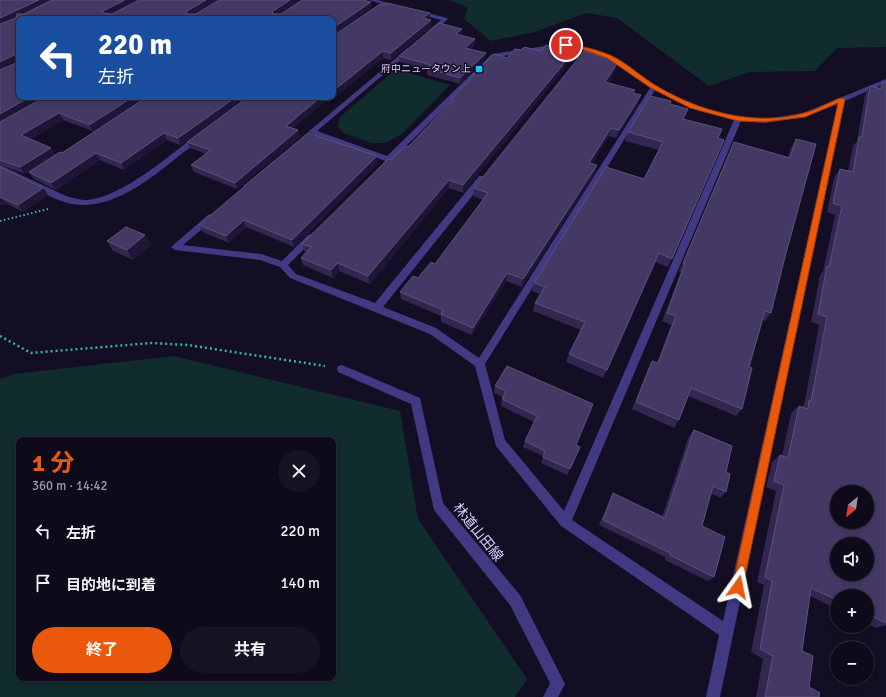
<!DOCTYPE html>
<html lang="ja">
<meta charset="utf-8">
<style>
body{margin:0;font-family:Signika,"Noto Sans JP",sans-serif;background:#171323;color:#f1f3f6;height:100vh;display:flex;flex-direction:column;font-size:15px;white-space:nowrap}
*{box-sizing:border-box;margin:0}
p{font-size:13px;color:#9b9aa2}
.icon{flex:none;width:22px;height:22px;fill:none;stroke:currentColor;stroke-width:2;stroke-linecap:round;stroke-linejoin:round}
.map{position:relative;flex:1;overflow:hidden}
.details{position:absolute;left:16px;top:437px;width:320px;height:244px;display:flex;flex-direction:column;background:#0e0a1a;border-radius:8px;box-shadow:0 2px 6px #0003,0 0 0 1px #2e2b39}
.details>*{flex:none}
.guide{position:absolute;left:16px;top:16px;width:320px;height:84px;border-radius:8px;box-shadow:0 2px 6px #0003,0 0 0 1px #2e2b39;background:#1a4fa0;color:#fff;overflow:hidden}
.needle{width:26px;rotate:209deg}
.buttons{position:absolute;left:830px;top:485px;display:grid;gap:8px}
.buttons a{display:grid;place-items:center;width:44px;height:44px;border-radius:50%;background:#0e0a1a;box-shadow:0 2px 6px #0003,0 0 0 1px #2e2b39;font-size:20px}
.pin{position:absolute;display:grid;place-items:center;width:34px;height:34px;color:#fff;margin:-17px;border:2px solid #fff;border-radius:50%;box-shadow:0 1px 4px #0007}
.me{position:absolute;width:44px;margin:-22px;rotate:12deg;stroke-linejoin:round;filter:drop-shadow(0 0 3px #0008)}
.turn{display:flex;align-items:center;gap:14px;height:84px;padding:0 16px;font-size:18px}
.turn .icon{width:52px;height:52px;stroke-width:2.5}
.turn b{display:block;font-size:28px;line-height:34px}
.round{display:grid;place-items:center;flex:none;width:42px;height:42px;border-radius:21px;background:#171323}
.headline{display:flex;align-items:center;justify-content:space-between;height:68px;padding:0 16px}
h1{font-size:24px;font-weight:700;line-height:30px;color:#ea580c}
.primary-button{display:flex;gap:8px;margin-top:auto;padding:8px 16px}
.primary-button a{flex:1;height:46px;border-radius:24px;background:#ea580c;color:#fff;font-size:16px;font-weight:700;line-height:46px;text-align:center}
.primary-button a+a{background:#171323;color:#f1f3f6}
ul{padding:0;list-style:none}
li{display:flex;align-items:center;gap:12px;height:52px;padding:0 16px}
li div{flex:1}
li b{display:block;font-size:15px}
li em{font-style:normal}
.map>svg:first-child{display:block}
.green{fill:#112c2d;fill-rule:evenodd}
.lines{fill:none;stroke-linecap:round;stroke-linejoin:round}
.path-far1{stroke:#2fb3b4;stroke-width:2;stroke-dasharray:1.5 2.5;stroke-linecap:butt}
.path{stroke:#2fb3b4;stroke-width:2.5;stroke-dasharray:2 3;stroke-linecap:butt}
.street{fill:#413982;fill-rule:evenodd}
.wall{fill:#322751}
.shaded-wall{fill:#1e1537}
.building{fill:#443964;stroke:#5b517c;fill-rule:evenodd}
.route{fill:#ea580c;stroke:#983908}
.poi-dot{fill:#02d0f9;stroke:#130e23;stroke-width:1.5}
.labels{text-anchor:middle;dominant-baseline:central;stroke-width:3;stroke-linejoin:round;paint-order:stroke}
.far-poi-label{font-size:10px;fill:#d9d0ff;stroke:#130e23;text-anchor:end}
.near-street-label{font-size:14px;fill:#d9d0ff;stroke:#130e23}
</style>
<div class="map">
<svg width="886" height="697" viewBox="0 0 886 697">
<rect width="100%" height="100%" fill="#130e23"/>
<g class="green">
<polygon points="449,0 886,0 886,47 837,48 815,71 750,72 709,86 617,18 586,13 535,32 491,41 464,19 468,8"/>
<polygon points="396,69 450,85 402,134 385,143 371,143 344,133 338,127 340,117"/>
<path d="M174,356L400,411L418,519L527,679L515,697H0V379L14,374ZM19,440H333V678H19Z"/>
</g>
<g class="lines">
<polyline class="path-far1" points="0,221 48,209"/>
<polyline class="path" points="0,336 31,353 151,343 188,345 325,366"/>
<g class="street">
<polygon points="369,0 378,0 402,7 399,9"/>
<polygon points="417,10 447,18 448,19 432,33 428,33 428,31 441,20 415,13 415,11"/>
<path d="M565,43L588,48L611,56L656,86L695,106L738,117L765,119L803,113L886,79V83L845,101L720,697H706L719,635L561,526L496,446L475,366L430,334L290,278L280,267L260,260L175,250L171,247L208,215L211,214L215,217L214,219L183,245L261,254L282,261L308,235L311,234L315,237L314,239L288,265L296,274L375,303L479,176H485V180L383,307L436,328L479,358L650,88L607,58L585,51L565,47L496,57L391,161H385L308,132L407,49H411V51L317,131L387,156L492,54ZM655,90L691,108L734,120L564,511L505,440L485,364ZM838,104L723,621L572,520L741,121L765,123L805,117Z"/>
<path d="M196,135H199L203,137C196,144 186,150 179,156C150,179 112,211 72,204C51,200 20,180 0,170V165L66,196C73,198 80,200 87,200C122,197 169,156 196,135Z"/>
<polygon points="342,365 420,398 443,503 520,595 565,684 558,697 543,697 550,683 510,605 434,510 411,404 338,372 337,369 338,366"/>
</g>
</g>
<g class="wall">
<polygon points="0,0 280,14 371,8 333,35 333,19 19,19 19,97 247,97 180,145 167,140 124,170 100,160 56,190 34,179 29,172 62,153 137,104 93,131 63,120 30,139 51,148 55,155 25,174 0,165"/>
<polygon points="430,19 430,20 431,20 431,27 391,60 383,58 329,102 325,101 293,128 298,130 300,137 237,189 194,172 191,165 206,154 190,148 187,142 248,97 333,97 333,36"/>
<polygon points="461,35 475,39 474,45 470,49 486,53 485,59 460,84 427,75 427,70 400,62 399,56 462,35"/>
<polygon points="521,50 541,51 574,57 463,193 449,188 370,284 339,271 333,278 303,265 301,258 306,252 304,251 302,244 391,160 408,147 451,102 451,99 469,81 469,79 507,58"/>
<polygon points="618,62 616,69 608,83 634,93 639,103 616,138 609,136 592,163 597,165 595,173 522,287 506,281 472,335 441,322 441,316 401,299 400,292 418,278 435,264 483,200 473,196 474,188"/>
<polygon points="882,82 886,83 886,625 876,628 867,623 867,596 837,596 837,609 810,596 802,651 809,687 819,697 756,697 763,659 751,652 764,585 757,582 776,491 766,487 772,462 780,455 782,456 791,413 799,406 802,407 804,405 819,325 811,322 820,275 823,271 835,215 827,212 834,178 840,169 848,171 853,146 857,141 865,95 870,86 879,88"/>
<polygon points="670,104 684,119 718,138 724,140 668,267 655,262 603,378 566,362 569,354 581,330 533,311 535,303 540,294 532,291 534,283 644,179 659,150 625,141 628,132"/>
<polygon points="796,139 786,253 771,313 765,321 762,320 749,367 742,409 736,416 688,396 679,420 674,428 632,409 648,369 652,361 657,363 671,325 662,321 681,272 679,271 734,142 788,157 791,148"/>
<polygon points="378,163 294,247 246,227 229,243 203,232 199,225 244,187 244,186"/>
<polygon points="0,167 43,188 48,195 23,212 6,203 3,205 0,204"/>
<polygon points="145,235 151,245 133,260 113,251 107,241"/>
<polygon points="507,366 576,445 580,447 567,475 541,463 543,456 523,447 525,441 534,422 501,406 502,399 503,397 494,393 495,386"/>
<polygon points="694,430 726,472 726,492 720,498 711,493 702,526 714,577 708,581 665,560 665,557 599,525 610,499 613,493 662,517 689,436"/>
</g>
<g class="shaded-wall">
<polygon points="39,0 56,0 0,26 0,18"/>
<polygon points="125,0 140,0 106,18 103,13 103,11"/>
<polygon points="206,0 219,0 189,18 187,14 187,11"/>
<polygon points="290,0 300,0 274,18 272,14 273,11"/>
<polygon points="371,2 371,8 333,35 333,28"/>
<polygon points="430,13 430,19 423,25 423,18"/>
<polygon points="431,20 431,27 391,60 391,53"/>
<polygon points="462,29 462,35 456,40 456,34"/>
<polygon points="475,39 474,45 465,54 465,48"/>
<polygon points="576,49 574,57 463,193 463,185"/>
<polygon points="383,51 383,58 329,102 328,97 333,97 333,91"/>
<polygon points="486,53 485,59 460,84 460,78"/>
<polygon points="14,55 18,62 0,70 0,62"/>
<polygon points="618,62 616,69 603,90 605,82"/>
<polygon points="641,95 639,103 616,138 619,130"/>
<polygon points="30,97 47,97 0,123 0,114"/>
<polygon points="133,97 147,97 93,131 89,125"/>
<polygon points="236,97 247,97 180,145 178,138"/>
<polygon points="321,97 324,97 325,101 287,133 286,126"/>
<polygon points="59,113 63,120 26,142 21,135"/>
<polygon points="611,128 609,136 587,171 589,163"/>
<polygon points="298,130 300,137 237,189 235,183"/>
<polygon points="164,133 167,140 124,170 121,163"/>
<polygon points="51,148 55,155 25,174 20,167"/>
<polygon points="96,153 100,160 56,190 51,183"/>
<polygon points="377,156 378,163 294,247 292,240"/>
<polygon points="597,165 595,173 522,287 523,279"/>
<polygon points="449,180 449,188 370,284 368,276"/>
<polygon points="43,188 48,195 23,212 18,205"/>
<polygon points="0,197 6,203 3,205 0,202"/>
<polygon points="244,220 246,227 229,243 226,236"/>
<polygon points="145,235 151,245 133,260 127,250"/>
<polygon points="338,263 339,271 333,278 331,270"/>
<polygon points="507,273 506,281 472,335 473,328"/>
</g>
<g class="building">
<polygon points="0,0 39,0 0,18"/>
<polygon points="52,0 125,0 103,11 103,13 112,14 139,0 206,0 187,11 187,14 196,14 219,0 290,0 273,11 272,14 281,14 302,0 363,0 371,2 333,28 333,19 19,19 19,97 30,97 0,114 0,70 16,63 16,55 14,55 0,62 0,24 16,18 17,14 24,14"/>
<polygon points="387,3 430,13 423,18 431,20 391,53 383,51 333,91 333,36 380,4 384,5"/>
<polygon points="439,23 462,29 456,34 475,39 465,48 486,53 460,78 427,68 431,65 399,56"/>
<polygon points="555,44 576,49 463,185 449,180 368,276 338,263 331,270 301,258 311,247 302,244 388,159 391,160 405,146 408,147 453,100 451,99 471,79 469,79 494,54 507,58 515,49 521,50 524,47 541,51 546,45 553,46"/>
<polygon points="584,51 618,62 605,82 635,90 633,93 641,95 619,130 611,128 589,163 597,165 523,279 507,273 473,328 441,314 443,310 400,292 413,276 418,278 431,262 435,264 488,193 474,188"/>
<path d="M882,82L886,83V623L867,614V596H837V600L811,588L802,651L813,656L809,687L820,693L819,697H765L773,656L760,649L772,581L765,577L784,485L774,481L780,455L788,458L799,406L808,409L809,400L811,401L827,317L818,314L827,266L829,267L842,206L833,203L840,169L853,172L859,137H862L870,86L882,89ZM837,492H867V522H837ZM837,544H867V574H837Z"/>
<polygon points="650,96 671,101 670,104 688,109 683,119 722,129 718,138 724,140 672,259 659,253 607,370 569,354 585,322 535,303 545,287 534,283 606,167 644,179 663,142 628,132"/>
<polygon points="45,97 133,97 89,125 59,113 21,135 51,148 20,167 0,160 0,122"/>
<polygon points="147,97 236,97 178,138 164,133 121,163 96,153 51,183 29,172 60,152 62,153"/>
<polygon points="248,97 321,97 286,126 298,130 235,183 191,165 211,150 187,142"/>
<polygon points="308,133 377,156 292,240 244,220 226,236 199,225 245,186 244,186"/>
<polygon points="796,139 816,144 786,253 771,313 765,311 749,367 752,368 742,409 691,388 679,420 636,402 652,361 658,363 676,316 667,313 685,263 683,263 734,142 790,158"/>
<polygon points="0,167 43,188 18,205 0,197"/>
<polygon points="126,227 145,235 127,250 107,241"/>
<polygon points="507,366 593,404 576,445 580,447 570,469 543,457 545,451 525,441 537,416 502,399 506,391 495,386"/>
<polygon points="694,430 732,446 726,472 730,474 726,492 713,486 702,526 725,537 714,577 670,555 670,553 603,520 613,493 665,518"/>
</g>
<path class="route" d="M566,43C580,46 595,49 610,55C626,62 640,76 655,85C698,111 754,127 804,113C816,110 828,103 840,98L845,99L743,587L742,591L738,593L733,591L732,587L838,103L805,117L765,122L738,121L690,108L651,88L607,58L585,50L564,46V44Z"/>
<rect class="poi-dot" x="475" y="65" width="8" height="8" rx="2"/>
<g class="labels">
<g class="far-poi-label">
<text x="471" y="69">府中ニュータウン上</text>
</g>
<g class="near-street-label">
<text transform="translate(478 532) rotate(51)">林道山田線</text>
</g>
</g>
</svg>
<div class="buttons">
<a><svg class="needle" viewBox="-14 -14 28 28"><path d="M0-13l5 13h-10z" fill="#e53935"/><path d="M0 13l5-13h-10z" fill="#9b9aa2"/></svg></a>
<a><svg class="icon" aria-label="sound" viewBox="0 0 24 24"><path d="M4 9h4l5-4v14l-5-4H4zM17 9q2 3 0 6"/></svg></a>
<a>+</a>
<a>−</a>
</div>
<div class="pin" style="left:566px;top:45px;background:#d93025"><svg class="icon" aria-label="arrive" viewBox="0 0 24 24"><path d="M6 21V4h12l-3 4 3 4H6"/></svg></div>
<svg class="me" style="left:738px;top:587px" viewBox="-20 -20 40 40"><path d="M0-17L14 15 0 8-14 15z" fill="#ea580c" stroke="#fff" stroke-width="4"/></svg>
<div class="guide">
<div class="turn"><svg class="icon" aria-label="left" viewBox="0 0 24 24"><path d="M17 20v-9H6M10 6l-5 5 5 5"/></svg><div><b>220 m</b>左折</div></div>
</div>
<section class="details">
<div class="headline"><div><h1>1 分</h1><p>360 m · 14:42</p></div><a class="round"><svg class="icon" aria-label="close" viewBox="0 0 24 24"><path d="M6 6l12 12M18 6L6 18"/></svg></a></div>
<ul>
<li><svg class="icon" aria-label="left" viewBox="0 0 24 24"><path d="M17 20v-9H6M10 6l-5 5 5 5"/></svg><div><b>左折</b></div><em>220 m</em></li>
<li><svg class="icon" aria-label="arrive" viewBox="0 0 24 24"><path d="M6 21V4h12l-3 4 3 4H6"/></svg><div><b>目的地に到着</b></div><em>140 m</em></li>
</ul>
<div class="primary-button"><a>終了</a><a>共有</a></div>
</section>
</div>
